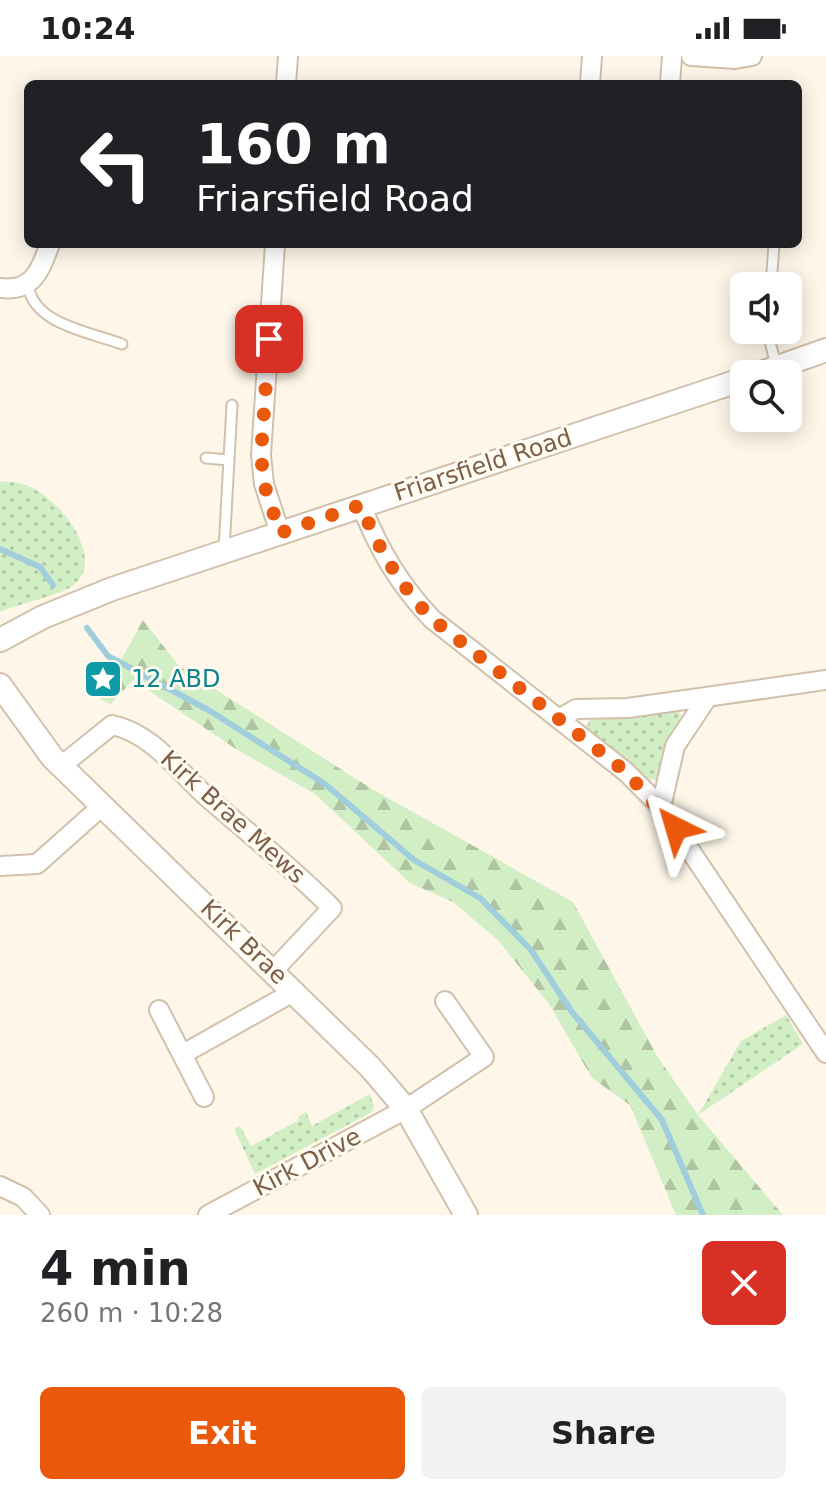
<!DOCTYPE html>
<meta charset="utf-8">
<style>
body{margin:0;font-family:"DejaVu Sans",sans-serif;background:#f2f2f2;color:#202124;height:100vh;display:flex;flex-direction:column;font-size:30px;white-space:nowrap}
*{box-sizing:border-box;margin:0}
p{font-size:26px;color:#757577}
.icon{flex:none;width:44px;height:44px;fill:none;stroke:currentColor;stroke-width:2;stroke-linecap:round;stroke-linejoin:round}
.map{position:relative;height:1159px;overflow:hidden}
.sheet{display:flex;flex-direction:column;background:#fff;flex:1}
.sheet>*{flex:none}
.guide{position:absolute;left:24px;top:24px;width:778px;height:168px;border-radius:12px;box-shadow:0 4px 20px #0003;background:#202124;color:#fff;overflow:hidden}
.tools{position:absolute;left:730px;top:216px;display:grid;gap:16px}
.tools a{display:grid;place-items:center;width:72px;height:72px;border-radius:12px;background:#fff;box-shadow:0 4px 20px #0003;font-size:40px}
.pin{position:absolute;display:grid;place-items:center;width:68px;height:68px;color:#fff;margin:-34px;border-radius:16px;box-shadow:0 4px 12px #0006}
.me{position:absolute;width:88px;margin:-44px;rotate:320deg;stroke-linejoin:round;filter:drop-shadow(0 0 6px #0008)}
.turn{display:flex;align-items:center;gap:28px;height:168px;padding:0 40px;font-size:36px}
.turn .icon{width:104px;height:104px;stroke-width:2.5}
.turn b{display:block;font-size:56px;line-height:68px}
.round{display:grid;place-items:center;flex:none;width:84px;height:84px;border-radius:12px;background:#f2f2f2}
.overview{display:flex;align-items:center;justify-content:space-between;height:136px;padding:0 40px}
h1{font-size:48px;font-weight:800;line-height:60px}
.action{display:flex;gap:16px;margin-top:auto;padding:16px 40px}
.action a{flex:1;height:92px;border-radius:12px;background:#ea580c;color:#fff;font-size:32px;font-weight:800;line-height:92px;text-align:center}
.action a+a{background:#f2f2f2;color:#202124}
.status{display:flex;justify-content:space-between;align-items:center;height:56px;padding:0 40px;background:#fff;direction:ltr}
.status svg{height:22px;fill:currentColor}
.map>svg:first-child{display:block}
.grass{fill:url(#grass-dots)}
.forest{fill:url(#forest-firs)}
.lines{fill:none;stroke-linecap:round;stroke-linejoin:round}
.stream{stroke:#a0cedd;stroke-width:6}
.service-casing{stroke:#d2c0ac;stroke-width:13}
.minor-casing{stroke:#d2c0ac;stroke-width:22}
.tertiary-casing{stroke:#d2c0ac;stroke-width:26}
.service{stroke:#fff;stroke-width:9}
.minor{stroke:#fff;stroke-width:18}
.tertiary{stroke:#fff;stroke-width:22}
.route{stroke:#ea580c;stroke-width:14;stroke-dasharray:0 25.2}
.labels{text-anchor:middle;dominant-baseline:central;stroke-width:6;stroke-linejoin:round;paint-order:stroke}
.street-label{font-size:24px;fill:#7c5f49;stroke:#fffbf1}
.culture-label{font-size:24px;fill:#0d838f;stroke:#fffbf1;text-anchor:start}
</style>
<div class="status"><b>10:24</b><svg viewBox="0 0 49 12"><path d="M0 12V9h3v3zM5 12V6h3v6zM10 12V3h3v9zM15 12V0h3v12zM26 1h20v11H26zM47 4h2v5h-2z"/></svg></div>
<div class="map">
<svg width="826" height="1159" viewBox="0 0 826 1159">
<defs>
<pattern id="grass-dots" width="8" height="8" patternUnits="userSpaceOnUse" patternTransform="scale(2)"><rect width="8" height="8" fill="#d2eec5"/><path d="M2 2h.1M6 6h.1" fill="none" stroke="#afc4a2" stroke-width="1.8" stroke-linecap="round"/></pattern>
<pattern id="forest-firs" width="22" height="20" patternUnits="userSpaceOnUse" patternTransform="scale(2)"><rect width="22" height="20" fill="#d2eec5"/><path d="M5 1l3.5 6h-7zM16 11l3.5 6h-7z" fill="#afc4a2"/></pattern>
</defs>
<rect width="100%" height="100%" fill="#fef7e9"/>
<g class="grass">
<path d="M0,425C13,426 25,427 36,434C63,449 108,505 71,531C55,541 20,547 0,556Z"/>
<path d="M676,653L681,659C673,684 664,690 660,719L655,724L646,723L586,672L592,659Z"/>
<polygon points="786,959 803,988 698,1059 741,985"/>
<polygon points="370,1038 374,1051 372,1056 255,1118 234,1073 240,1070 251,1090 299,1064 298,1061 306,1056 312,1070"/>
</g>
<polygon class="forest" points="143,564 179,610 372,733 573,846 657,1000 698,1059 783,1159 676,1159 630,1049 592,1022 549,948 498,884 453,846 410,827 315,738 236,693 133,624 111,648 100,643"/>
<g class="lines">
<g class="stream">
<polyline points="0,493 40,511 53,529"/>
<polyline points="87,572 108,600 210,655 325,728 414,804 480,842 531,894 572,956 662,1064 703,1159"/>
</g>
<defs>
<g id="service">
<path d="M28,229C33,268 89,276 122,288"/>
<polyline points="771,230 774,188"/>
<polyline points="767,274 776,309"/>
<polyline points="206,402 229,404"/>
<polyline points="224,494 232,349"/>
</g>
<g id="minor">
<polyline points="691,0 735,3 752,0"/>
<polyline points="286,28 288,0"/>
<polyline points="590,28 592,0"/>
<polyline points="670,28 672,0"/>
<polyline points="275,188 261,399 264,428 280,477"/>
<path d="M0,232C33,236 40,215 50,188"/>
<path d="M361,449C379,494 399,528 432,563L626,716L661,751L826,997"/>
<polyline points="560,662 576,653 628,652 826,624"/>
<path d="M61,710L112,669C152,677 179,716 208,742C250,778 293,813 332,852L274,914"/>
<polyline points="661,751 675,690 707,642"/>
<polyline points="0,810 37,808 101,751"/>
<polyline points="159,954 204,1041"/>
<polyline points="183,998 295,935"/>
<polyline points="0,1130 23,1141 40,1159"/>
<polyline points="208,1159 406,1053 484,1001 445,945"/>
</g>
<g id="tertiary">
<polyline points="758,318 826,294"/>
<polyline points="0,584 43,561 112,533 744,323"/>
<polyline points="0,629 52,701 370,1011 406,1053 466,1159"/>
</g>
</defs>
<use href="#service" class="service-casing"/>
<use href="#minor" class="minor-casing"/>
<use href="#tertiary" class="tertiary-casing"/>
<use href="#service" class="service"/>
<use href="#minor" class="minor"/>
<use href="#tertiary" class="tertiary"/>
</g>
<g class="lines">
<path class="route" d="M269,283L261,399L264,428L280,477L361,449C379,494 399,528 432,563L626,716L676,772"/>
</g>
<defs>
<symbol id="sight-square" viewBox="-11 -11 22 22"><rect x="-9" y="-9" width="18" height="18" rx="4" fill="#0f9aa8" stroke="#fffbf1"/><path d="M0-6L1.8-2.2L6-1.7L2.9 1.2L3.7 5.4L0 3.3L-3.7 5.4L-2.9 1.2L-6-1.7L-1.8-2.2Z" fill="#fff"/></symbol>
</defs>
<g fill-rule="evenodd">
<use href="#sight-square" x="81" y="601" width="44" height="44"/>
</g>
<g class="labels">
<g class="street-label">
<text transform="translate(483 409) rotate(-18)">Friarsfield Road</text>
<text transform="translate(233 761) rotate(42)">Kirk Brae Mews</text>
<text transform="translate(244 886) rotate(44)">Kirk Brae</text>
<text transform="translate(307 1106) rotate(-28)">Kirk Drive</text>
</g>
<g class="culture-label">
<text x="131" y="623">12 ABD</text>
</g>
</g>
</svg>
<div class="tools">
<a><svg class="icon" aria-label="sound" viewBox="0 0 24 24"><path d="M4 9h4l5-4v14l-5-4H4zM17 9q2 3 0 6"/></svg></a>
<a><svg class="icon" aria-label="search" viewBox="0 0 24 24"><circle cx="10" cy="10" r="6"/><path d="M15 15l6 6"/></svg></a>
</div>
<div class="pin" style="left:269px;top:283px;background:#d93025"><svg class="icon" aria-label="arrive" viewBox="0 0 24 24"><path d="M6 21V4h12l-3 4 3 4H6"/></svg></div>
<svg class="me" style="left:676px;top:772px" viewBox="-20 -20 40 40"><path d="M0-17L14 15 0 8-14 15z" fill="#ea580c" stroke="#fff" stroke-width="4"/></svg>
<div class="guide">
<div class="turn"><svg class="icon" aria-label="left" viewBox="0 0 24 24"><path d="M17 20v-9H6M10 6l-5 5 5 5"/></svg><div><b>160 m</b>Friarsfield Road</div></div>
</div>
</div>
<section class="sheet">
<div class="overview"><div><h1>4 min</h1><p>260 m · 10:28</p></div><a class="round" style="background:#d93025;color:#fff"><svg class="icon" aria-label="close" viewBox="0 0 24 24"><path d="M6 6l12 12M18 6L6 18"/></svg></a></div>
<div class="action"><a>Exit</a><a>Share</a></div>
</section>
